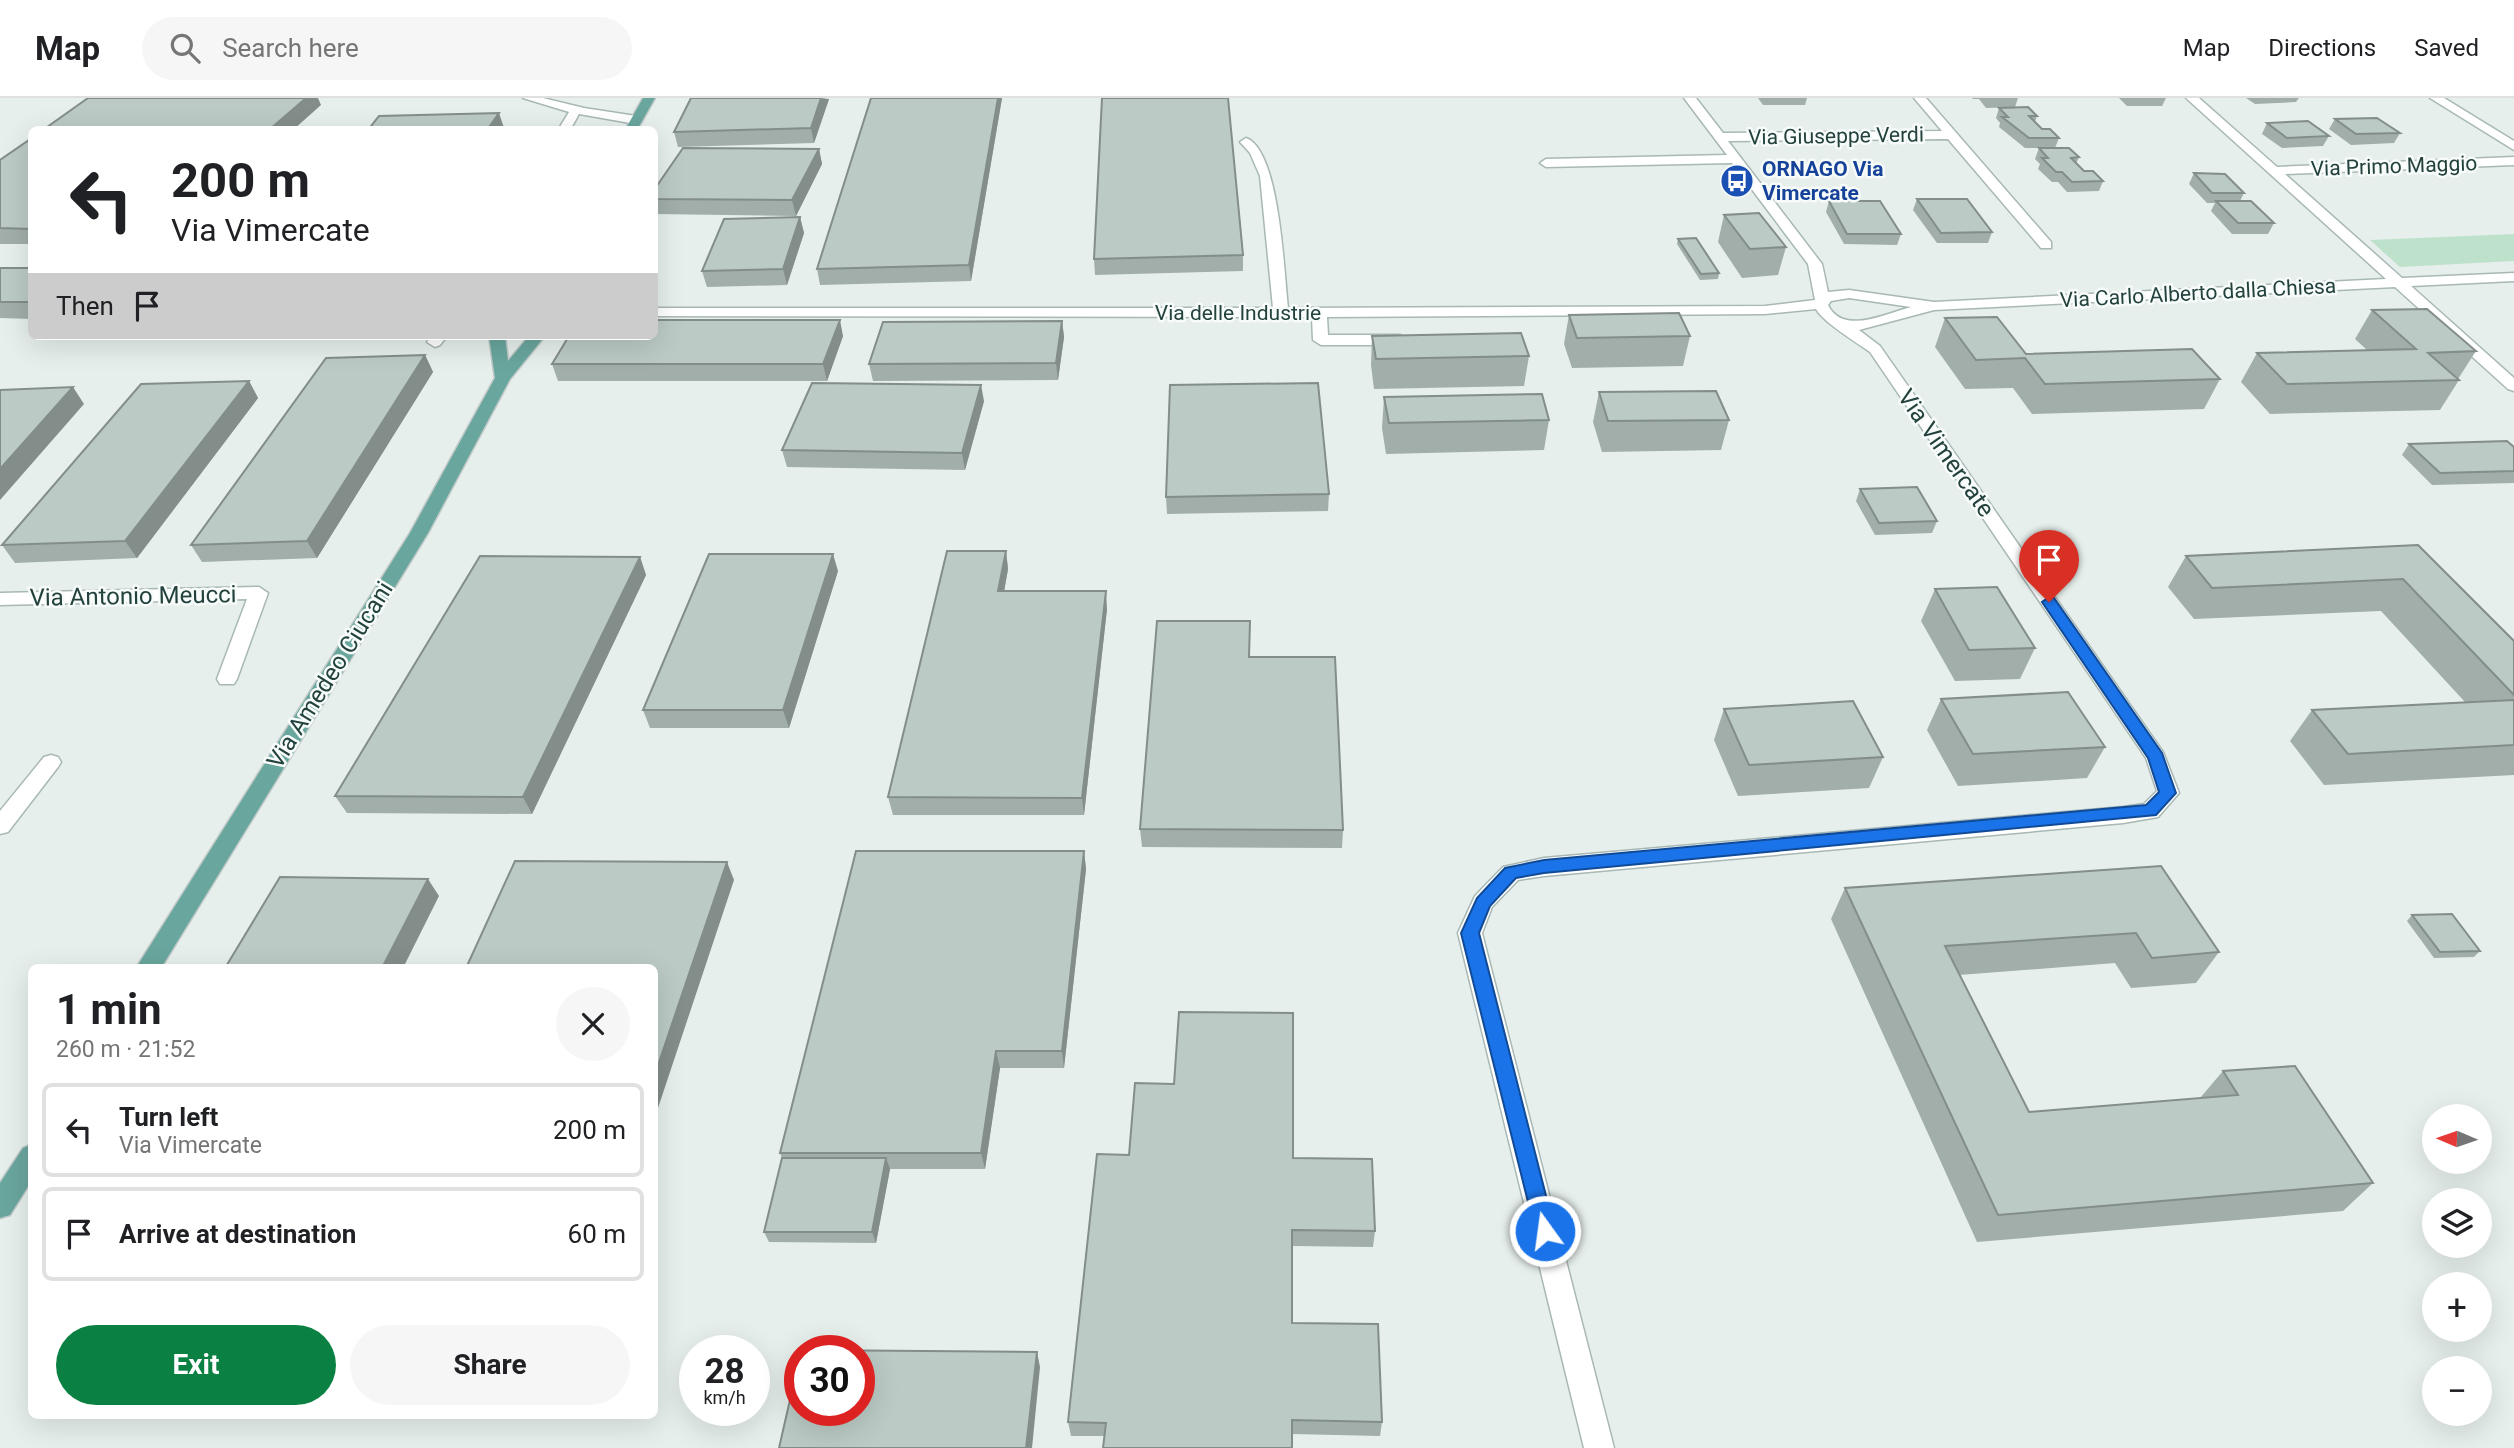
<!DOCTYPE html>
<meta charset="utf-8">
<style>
body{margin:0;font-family:Roboto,sans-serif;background:#f6f6f6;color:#202124;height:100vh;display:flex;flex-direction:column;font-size:26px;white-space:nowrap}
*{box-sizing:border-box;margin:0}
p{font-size:23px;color:#757577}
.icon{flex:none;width:38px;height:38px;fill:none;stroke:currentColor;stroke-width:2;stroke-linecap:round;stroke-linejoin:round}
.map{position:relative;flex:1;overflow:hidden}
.drawer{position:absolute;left:28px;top:866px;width:630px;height:455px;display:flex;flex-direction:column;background:#fff;border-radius:10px;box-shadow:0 7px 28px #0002}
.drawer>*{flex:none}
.hud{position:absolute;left:28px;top:28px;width:630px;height:214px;border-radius:10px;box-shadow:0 7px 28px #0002;background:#fff;color:#202124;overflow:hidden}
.needle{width:46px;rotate:272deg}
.buttons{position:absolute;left:2422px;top:1006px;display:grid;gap:14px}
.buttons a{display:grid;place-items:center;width:70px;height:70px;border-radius:50%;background:#fff;box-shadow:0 7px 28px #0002;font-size:35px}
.speed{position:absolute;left:679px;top:1237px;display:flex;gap:14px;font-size:35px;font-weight:700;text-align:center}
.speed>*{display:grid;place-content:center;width:91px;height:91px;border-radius:50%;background:#fff;box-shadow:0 7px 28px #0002;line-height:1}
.speed small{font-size:18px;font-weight:400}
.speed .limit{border:10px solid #d22;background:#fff;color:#111}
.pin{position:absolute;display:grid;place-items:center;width:60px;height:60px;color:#fff;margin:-72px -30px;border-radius:50% 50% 50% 0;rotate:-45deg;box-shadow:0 0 7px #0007}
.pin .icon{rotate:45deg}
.me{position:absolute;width:77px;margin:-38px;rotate:346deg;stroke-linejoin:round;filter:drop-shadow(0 0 5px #0008)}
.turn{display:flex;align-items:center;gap:24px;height:147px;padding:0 28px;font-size:32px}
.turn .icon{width:91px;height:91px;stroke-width:2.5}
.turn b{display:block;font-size:49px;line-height:60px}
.then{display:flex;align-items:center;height:66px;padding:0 28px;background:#0003;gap:14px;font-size:26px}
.round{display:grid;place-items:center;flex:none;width:74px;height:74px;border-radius:37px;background:#f6f6f6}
.headline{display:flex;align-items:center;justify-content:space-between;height:119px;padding:0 28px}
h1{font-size:42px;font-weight:700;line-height:52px}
.action{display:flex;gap:14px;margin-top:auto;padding:14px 28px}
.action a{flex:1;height:80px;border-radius:42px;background:#0b8043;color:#fff;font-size:28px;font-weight:700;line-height:80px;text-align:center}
.action a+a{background:#f6f6f6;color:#202124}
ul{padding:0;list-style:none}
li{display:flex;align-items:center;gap:21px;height:94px;margin:0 14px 10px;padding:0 14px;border:4px solid #e0e0e0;border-radius:10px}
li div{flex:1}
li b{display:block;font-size:26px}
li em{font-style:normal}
header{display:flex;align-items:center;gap:42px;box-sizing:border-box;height:98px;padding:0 35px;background:#fff;border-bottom:2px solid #e0e0e0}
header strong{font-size:33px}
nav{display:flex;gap:38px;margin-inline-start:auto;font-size:24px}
.search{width:490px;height:63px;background:#f6f6f6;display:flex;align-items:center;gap:18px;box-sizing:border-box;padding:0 24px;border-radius:38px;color:#757577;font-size:26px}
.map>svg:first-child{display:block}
.green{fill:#bee1cb}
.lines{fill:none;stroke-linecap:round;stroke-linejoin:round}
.minor-casing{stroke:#a8b8b4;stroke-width:3}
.major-casing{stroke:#c1cac9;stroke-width:3}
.minor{fill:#fff;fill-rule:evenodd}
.major{fill:#69a69d;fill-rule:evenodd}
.wall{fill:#a1aea9}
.shaded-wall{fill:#838d8a}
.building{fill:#bbcac5;stroke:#838d8a;stroke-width:2}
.route{fill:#1a73e8;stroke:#114b97;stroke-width:2}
.labels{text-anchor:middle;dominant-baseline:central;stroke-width:5;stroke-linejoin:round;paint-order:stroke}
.far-street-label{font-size:21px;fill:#23423e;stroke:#f7fbf9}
.far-transit-label{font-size:21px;font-weight:bold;fill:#164399;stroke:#f7fbf9;text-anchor:start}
.street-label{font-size:24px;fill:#23423e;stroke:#f7fbf9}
</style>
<header>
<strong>Map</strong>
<div class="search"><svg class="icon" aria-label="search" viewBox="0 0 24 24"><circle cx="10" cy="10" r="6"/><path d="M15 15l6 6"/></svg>Search here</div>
<nav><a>Map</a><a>Directions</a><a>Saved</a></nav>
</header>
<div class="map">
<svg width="2514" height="1350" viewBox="0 0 2514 1350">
<rect width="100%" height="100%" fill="#e6efec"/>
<polygon class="green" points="2514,136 2514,163 2400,169 2370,142"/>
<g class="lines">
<defs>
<g id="minor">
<polygon points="523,0 543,0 584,10 636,18 642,22 636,26 579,16 570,32 558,32 569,14"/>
<path d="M1684,0H1696L1723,35L1942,33L1914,0H1926L2051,144V150H2041L1948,41L1728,43L1822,166L1828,194L1849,192L1934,204L2386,181L2186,0H2199L2277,69L2514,59V67L2285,76L2402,180L2514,175V183L2411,188L2514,280V293L2508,291L2395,189L1934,212L1859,232L1880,248L2163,654L2179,695L2158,719L2123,725L1544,778L1518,782L1492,809L1482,835L1614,1350H1584L1458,835L1475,798L1503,769L1544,760L2123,709L2144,706L2157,693L2146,660L1870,254C1856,244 1823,224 1816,211L1765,216L1327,219L1328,237H1400L1408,242L1400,247H1321L1313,242L1312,219L654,218V210H1273L1260,78L1250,55L1240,44L1246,40C1280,52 1284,176 1288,210L1765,208L1815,202L1808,166L1732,65L1546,69L1540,65L1546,61L1727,57ZM1849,200L1911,209C1887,215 1843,238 1828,207L1831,203Z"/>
<polygon points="2430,0 2444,0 2514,43 2514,52"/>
<polygon points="431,238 447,238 440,247 435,249 427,244"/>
<polygon points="259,489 268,495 237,581 234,586 220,586 217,581 247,501 0,507 0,495"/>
<polygon points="51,657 58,659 61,664 58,669 8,734 0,736 0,713 44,659"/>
</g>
<g id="major">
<polygon points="643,0 655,0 637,32 625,32"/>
<polygon points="489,238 505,238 508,263 529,238 545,238 510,281 428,435 161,870 136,870 410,435 495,280"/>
<polygon points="32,1046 32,1082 10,1117 0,1120 0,1085 23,1050"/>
</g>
</defs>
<use href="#minor" class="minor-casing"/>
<use href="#major" class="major-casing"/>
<use href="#minor" class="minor"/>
<use href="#major" class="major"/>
</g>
<g class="wall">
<polygon points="1002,0 971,183 820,187 817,171"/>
<polygon points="1758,0 1807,0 1805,7 1763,7"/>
<polygon points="1972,0 2018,0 2015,9 1986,10 1979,1 1973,1"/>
<polygon points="2119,0 2166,0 2162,8 2127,8"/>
<polygon points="2246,0 2299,0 2296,4 2255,6"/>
<polygon points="829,1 814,45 678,49 674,34"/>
<polygon points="1999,10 2037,18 2035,24 2042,31 2059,40 2055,50 2025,50 1999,29 2000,25 1996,20"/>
<polygon points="2335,21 2400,35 2394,45 2351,47 2329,31"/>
<polygon points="2267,25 2329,38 2323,48 2282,50 2262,36"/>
<polygon points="32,40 32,146 0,146 0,62"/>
<polygon points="2039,50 2079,59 2076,66 2084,73 2103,83 2099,93 2067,94 2058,84 2052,84 2038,71 2040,66 2035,61"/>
<polygon points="819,51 822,66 796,118 654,116 654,92"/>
<polygon points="2194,75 2244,95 2240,103 2274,125 2268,136 2232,136 2211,113 2215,105 2207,105 2189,86"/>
<polygon points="1917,101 1992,134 1988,145 1937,145 1913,112"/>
<polygon points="1829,103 1901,136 1897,147 1844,146 1826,114"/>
<polygon points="1724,117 1786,149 1778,177 1742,180 1718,144"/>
<polygon points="800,119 804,135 787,187 707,189 702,173"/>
<polygon points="1678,141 1719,175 1718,181 1700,182 1677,146"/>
<polygon points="1243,157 1243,173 1095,177 1094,161"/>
<polygon points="0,170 32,170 32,221 0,220"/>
<polygon points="2372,212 2476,253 2458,281 2459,282 2440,312 2270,316 2241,284 2257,255 2367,252 2355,241"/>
<polygon points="1569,217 1690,238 1683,268 1572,270 1564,246"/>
<polygon points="1945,220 2026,256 2220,281 2204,311 2032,316 2013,290 1965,291 1935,249"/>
<polygon points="1062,223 1064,239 1058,282 873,283 869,266"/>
<polygon points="843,238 827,283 558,283 552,266"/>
<polygon points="1372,238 1529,258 1524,288 1374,291 1371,267"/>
<polygon points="425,257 433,274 317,460 202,464 191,447"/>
<polygon points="249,283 258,300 137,460 15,465 2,447"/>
<polygon points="1599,294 1729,322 1721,352 1602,354 1593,324"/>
<polygon points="1384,299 1549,322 1544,352 1386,356 1382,330"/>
<polygon points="984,303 965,372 787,369 782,352"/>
<polygon points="2409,346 2514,349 2514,385 2432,387 2402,357"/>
<polygon points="1860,391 1937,423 1932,435 1875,437 1856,403"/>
<polygon points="1329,396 1328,413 1167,416 1166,399"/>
<polygon points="2418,447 2514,543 2514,677 2324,687 2290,643 2312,612 2465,604 2381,513 2194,521 2168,489 2186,458"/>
<polygon points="1006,453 1008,471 1004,493 1107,511 1084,717 893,717 888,699"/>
<polygon points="640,459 646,477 532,716 347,715 335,698"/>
<polygon points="838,473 789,630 650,630 643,612"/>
<polygon points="1935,491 2035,550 2020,581 1955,583 1921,523"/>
<polygon points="1250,559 1343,732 1342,750 1142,749 1140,731"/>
<polygon points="1941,601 2105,649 2087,680 1958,688 1927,632"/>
<polygon points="1724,611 1883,659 1869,690 1738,698 1714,642"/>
<polygon points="1084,753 1086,771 1064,970 1000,970 985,1071 890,1071 876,1145 769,1144 764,1134 782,1060 780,1055"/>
<polygon points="2161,768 2219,854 2196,885 2131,890 2115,865 1959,877 2029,1014 2200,1000 2223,973 2373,1085 2343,1113 1977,1144 1831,821 1845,790"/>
<polygon points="2412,817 2480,853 2474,859 2434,860 2407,823"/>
<polygon points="1174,986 1293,1060 1375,1133 1373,1149 1292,1148 1292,1225 1382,1324 1380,1338 1292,1336 1104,1338 1071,1338 1068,1324 1129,1057"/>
</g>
<g class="shaded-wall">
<polygon points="306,0 318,0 321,7 293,32 269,32"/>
<polygon points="821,0 829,1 814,45 811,30"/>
<polygon points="998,0 1002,0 971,183 969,167"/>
<polygon points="499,15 504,30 503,32 487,32"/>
<polygon points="819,51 822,66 796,118 792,102"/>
<polygon points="800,119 804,135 787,187 783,171"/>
<polygon points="840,222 843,238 827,283 823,266"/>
<polygon points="1062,223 1064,239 1058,282 1056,265"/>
<polygon points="425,257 433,274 317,460 307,443"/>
<polygon points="249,283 258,300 137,460 125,443"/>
<polygon points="981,287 984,303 965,372 962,355"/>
<polygon points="73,289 84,306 0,402 0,371"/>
<polygon points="1006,453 1008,471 1001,511 998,493"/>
<polygon points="833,456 838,473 789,630 783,612"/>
<polygon points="640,459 646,477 532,716 523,699"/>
<polygon points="1106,493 1107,511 1084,717 1082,700"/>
<polygon points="1084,753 1086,771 1064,970 1062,953"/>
<polygon points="727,764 734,782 654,1022 654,979"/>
<polygon points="428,781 439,798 403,870 382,870"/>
<polygon points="996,953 1000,970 985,1071 981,1055"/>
<polygon points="886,1060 890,1071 876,1145 872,1134"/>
<polygon points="1037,1254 1040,1269 1032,1350 1026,1350"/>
</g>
<g class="building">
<polygon points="88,0 306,0 269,32 43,32"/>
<polygon points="691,0 821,0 811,30 674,34"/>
<polygon points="871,0 998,0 969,167 817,171"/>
<polygon points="1102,0 1228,0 1243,157 1094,161"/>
<polygon points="2028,9 2037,18 2029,18 2042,31 2050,31 2059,40 2029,40 2002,19 2008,19 1999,10"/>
<polygon points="499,15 487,32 368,32 379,18"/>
<polygon points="2377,20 2400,35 2356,36 2335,21"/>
<polygon points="2308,23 2329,38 2287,40 2267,25"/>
<polygon points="32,40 32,131 0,130 0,62"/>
<polygon points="683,50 819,51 792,102 654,101 654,92"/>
<polygon points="2039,50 2069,50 2079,59 2071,60 2084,73 2093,73 2103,83 2072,84 2062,74 2056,74 2042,60 2048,60"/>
<polygon points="2194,75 2225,76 2244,95 2212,95"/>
<polygon points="1917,101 1967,101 1992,134 1941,135"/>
<polygon points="1829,103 1880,103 1901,136 1847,136"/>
<polygon points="2216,103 2251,103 2274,125 2238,125"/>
<polygon points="1759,115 1786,149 1750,151 1724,117"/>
<polygon points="800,119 783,171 702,173 724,121"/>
<polygon points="1696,140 1719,175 1701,176 1678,141"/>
<rect x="0" y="170" width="32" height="34"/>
<polygon points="2427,211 2476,253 2428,255 2459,282 2287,286 2257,255 2416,251 2372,212"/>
<polygon points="1679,215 1690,238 1577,240 1569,217"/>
<polygon points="1997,219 2026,256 2192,251 2220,281 2045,286 2025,260 1976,262 1945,220"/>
<polygon points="654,222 840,222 823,266 552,266 569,238 654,238"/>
<polygon points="1062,223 1056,265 869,266 883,224"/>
<polygon points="1521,235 1529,258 1376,261 1372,238"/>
<polygon points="425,257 307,443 191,447 326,260"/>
<polygon points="249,283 125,443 2,447 141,286"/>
<polygon points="812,285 981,287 962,355 782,352"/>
<polygon points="1318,285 1329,396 1166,399 1170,287"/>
<polygon points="73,289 0,371 0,292"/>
<polygon points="1716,293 1729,322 1608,323 1599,294"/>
<polygon points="1542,296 1549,322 1389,325 1384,299"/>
<polygon points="2507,343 2514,349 2514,373 2440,375 2409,346"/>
<polygon points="1917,389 1937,423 1879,425 1860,391"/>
<polygon points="2418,447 2514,543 2514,597 2403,481 2212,490 2186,458"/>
<polygon points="947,453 1006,453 998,493 1106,493 1082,700 888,699"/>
<polygon points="709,456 833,456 783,612 643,612"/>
<polygon points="480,458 640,459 523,699 335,698"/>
<polygon points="1997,489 2035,550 1969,552 1935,491"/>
<polygon points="1157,523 1250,523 1249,559 1335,559 1343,732 1140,731"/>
<polygon points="2068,594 2105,649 1973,656 1941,601"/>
<polygon points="2514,602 2514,647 2348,656 2312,612"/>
<polygon points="1853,603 1883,659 1749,667 1724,611"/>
<polygon points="856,753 1084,753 1062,953 996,953 981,1055 780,1055"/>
<polygon points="515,763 727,764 654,979 654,870 466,870"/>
<polygon points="2161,768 2219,854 2152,860 2136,835 1945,848 2029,1014 2238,997 2223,973 2295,968 2373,1085 1998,1117 1845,790"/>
<polygon points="280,779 428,781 382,870 225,870"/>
<polygon points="2452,816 2480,853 2440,854 2412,817"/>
<polygon points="1179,914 1293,915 1293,1060 1372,1061 1375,1133 1292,1132 1292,1225 1378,1226 1382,1324 1292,1322 1292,1350 1103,1350 1106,1325 1068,1324 1097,1056 1129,1057 1135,985 1174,986"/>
<polygon points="782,1060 886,1060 872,1134 764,1134"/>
<polygon points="801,1252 1037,1254 1026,1350 779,1350 800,1258 800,1312 859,1312 859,1253"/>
</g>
<polygon class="route" points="2049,499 2054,500 2162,655 2176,695 2156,717 1544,775 1516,780 1490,808 1479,835 1555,1133 1552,1140 1545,1143 1537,1140 1461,835 1477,800 1505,770 1544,762 2146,707 2159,694 2148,660 2042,504"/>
<defs>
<symbol id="bus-disc" viewBox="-11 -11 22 22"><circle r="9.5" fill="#1a4fb4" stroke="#f7fbf9"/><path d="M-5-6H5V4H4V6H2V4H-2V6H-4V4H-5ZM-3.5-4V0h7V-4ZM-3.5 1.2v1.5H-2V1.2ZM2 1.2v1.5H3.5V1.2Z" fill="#fff"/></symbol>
</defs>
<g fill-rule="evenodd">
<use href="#bus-disc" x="1718" y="64" width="38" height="38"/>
</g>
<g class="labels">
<g class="far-street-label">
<text transform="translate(1836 38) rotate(-1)">Via Giuseppe Verdi</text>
<text transform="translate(2394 68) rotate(-2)">Via Primo Maggio</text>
<text transform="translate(2198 195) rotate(-3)">Via Carlo Alberto dalla Chiesa</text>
<text x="1238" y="215">Via delle Industrie</text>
</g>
<g class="far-transit-label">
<text x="1762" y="71">ORNAGO Via<tspan x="1762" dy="24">Vimercate</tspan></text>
</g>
<g class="street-label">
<text transform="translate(1946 355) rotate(55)">Via Vimercate</text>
<text transform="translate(133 498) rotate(-1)">Via Antonio Meucci</text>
<text transform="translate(330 577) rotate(-58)">Via Amedeo Ciucani</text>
</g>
</g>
</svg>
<div class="buttons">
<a><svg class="needle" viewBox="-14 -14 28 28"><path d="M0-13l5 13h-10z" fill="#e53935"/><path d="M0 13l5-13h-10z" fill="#757577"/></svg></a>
<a><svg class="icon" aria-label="layers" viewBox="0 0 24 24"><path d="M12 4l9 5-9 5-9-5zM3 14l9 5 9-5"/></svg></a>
<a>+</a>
<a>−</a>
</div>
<div class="speed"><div>28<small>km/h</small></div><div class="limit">30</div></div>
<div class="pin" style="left:2049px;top:504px;background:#d93025"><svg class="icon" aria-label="arrive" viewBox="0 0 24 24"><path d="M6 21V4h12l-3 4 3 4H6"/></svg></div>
<svg class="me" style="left:1545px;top:1133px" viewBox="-20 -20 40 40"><circle r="17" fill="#1a73e8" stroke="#fff" stroke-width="3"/><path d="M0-11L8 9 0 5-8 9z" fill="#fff"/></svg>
<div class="hud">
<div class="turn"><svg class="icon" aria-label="left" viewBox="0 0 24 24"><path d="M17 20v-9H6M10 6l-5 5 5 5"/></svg><div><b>200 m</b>Via Vimercate</div></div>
<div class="then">Then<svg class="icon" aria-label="arrive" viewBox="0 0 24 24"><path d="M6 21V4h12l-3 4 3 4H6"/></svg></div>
</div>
<section class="drawer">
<div class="headline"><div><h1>1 min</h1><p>260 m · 21:52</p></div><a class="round"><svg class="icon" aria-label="close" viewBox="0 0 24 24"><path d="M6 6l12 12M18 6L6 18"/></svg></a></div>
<ul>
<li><svg class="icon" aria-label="left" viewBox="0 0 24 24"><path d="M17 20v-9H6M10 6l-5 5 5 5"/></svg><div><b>Turn left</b><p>Via Vimercate</p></div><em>200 m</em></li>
<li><svg class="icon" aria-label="arrive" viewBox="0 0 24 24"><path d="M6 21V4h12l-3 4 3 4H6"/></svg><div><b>Arrive at destination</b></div><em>60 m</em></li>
</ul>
<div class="action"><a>Exit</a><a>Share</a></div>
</section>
</div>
